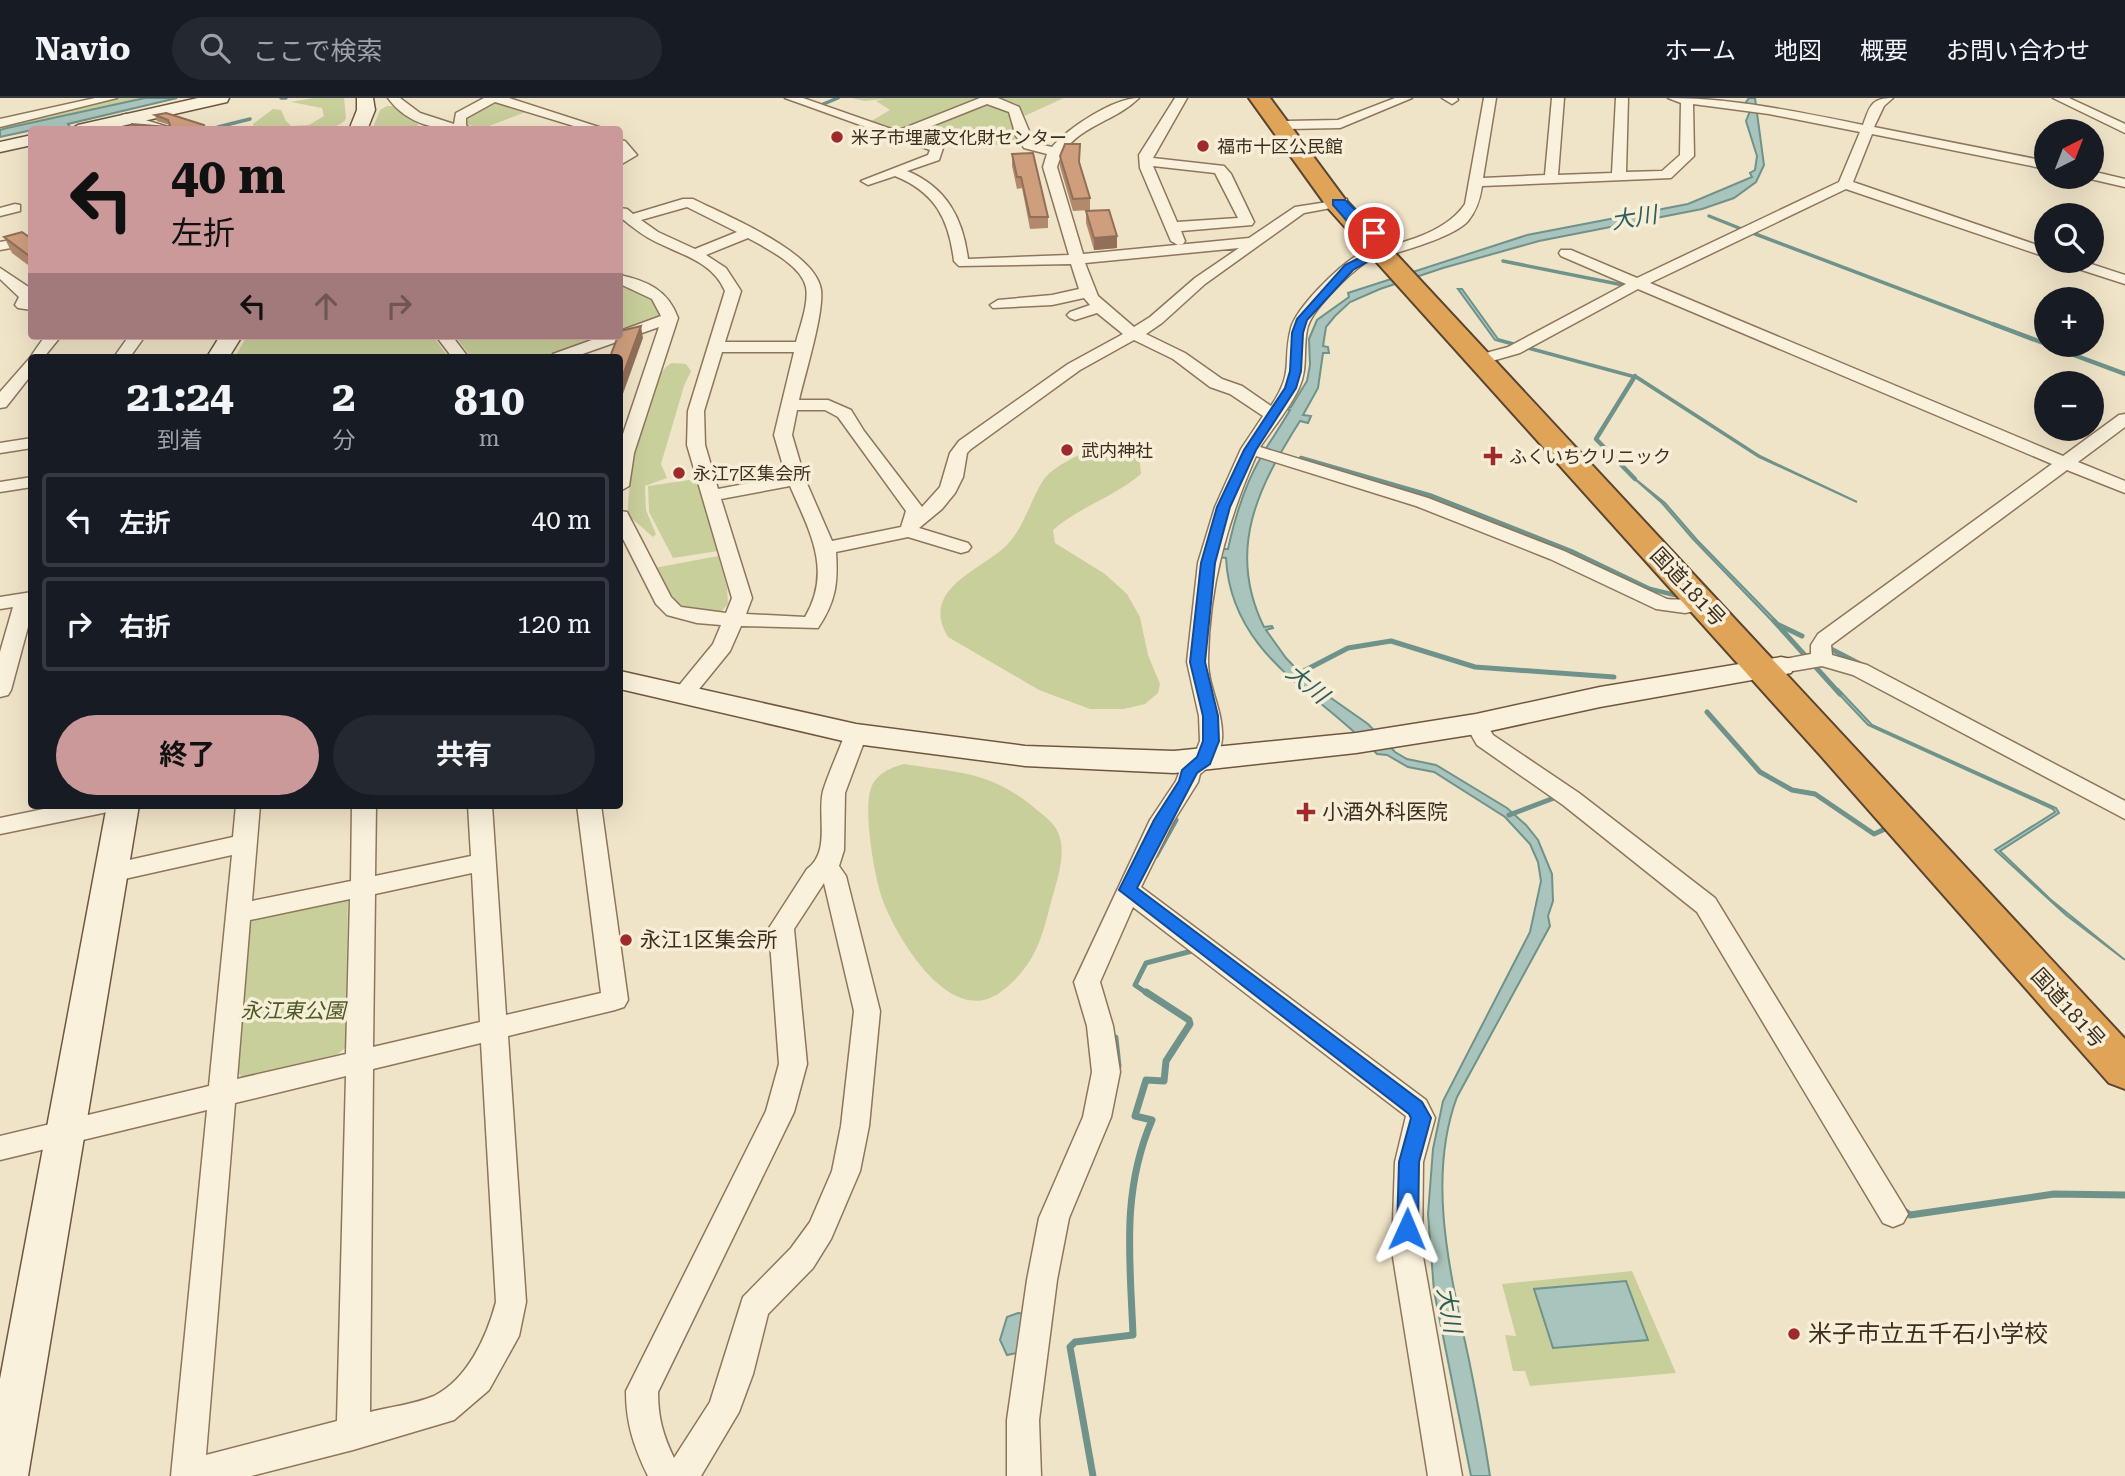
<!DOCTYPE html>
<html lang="ja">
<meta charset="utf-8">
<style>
body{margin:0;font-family:"Roboto Serif","Noto Sans JP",serif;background:#242831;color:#f1f3f6;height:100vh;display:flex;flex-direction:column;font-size:26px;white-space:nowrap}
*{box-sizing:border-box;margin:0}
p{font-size:23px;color:#9ea1a6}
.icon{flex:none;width:38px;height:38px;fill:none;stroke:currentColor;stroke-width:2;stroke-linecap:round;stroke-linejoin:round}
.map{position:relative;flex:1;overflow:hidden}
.sheet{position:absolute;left:28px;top:256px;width:595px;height:455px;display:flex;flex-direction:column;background:#171b24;border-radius:7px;box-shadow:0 7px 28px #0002}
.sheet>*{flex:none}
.top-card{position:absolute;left:28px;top:28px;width:595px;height:214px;border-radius:7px;box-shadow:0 7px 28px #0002;background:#cc999b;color:#111;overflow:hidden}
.needle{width:46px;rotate:42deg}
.controls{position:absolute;left:2034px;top:21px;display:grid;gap:14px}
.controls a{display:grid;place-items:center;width:70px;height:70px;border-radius:50%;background:#171b24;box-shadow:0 7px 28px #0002;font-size:35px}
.pin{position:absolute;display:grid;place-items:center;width:60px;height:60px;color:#fff;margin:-30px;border:4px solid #fff;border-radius:50%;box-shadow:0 2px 7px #0007}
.me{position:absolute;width:77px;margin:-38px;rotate:1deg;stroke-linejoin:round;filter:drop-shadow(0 0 5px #0008)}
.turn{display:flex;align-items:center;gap:24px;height:147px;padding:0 28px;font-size:32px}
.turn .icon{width:91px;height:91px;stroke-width:2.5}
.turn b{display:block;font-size:49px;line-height:60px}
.lanes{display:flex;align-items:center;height:66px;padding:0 28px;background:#0003;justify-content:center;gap:35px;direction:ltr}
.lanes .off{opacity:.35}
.eta{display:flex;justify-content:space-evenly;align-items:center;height:119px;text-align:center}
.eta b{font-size:42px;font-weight:700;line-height:49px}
.button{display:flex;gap:14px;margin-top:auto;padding:14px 28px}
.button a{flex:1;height:80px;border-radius:42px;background:#cc999b;color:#111;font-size:28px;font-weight:700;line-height:80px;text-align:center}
.button a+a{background:#242831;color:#f1f3f6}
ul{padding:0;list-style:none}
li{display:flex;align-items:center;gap:21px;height:94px;margin:0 14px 10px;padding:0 14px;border:4px solid #363941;border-radius:7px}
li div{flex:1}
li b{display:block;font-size:26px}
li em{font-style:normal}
header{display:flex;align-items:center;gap:42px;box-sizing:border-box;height:98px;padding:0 35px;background:#171b24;border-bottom:2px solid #363941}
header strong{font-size:33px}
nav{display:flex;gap:38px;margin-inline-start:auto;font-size:24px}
.search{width:490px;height:63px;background:#242831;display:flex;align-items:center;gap:18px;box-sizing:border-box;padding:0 24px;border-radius:38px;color:#9ea1a6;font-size:26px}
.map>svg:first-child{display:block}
.green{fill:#c9cf9b}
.water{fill:#a9c4bc;stroke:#6f938a;stroke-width:2}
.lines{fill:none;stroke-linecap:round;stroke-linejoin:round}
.stream-far3{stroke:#6f938a;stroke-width:3.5}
.stream-far2{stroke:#6f938a;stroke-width:4.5}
.stream-far1{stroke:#6f938a;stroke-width:5}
.stream{stroke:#6f938a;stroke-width:7}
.street-casing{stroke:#8d765c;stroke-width:3}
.secondary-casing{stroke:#6f573f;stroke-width:3}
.highway-casing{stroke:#5b4430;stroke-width:4}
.street{fill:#faf1dc;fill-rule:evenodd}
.secondary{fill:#faf1dc;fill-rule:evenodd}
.highway{fill:#e0a458;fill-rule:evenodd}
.wall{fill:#b2896c}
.shaded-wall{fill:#916f58}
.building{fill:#cf9f7d;stroke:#916f58;stroke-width:2}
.route{fill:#1a73e8;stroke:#114b97;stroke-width:2}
.poi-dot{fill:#9e2a2b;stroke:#f7eed8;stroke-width:2.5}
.labels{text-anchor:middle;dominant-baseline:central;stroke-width:7;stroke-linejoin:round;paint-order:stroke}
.far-poi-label{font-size:18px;fill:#3d2e20;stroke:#f7eed8;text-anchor:start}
.street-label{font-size:21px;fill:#3d2e20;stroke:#f7eed8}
.poi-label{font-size:21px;fill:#3d2e20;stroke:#f7eed8;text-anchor:start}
.park-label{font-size:21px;font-style:italic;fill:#4d5a26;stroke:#f7eed8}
.water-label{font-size:23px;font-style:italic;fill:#2f5d5a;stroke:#f7eed8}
.near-poi-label{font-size:24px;fill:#3d2e20;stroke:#f7eed8;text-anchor:start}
</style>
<header>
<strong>Navio</strong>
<div class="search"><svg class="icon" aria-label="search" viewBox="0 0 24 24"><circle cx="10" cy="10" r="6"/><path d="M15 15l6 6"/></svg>ここで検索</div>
<nav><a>ホーム</a><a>地図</a><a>概要</a><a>お問い合わせ</a></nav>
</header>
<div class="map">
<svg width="2125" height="1378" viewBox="0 0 2125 1378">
<rect width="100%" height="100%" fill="#f0e4c8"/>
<g class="green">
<polygon points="116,0 143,0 0,31 0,27"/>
<path d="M313,0H344L346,21C332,39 276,32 254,31L253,26L273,11L281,12L286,23L291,28L309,27L324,18L322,10L291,4Z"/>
<polygon points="852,0 1064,0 1020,20 993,1 895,34 868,25 890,12 876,3 884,1 864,3"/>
<polygon points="500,5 531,12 481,31 467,26 468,18 491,6"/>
<polygon points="985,5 1007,9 1023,47 937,47 906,38"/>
<polygon points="387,8 393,8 416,20 419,31 372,32 380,12"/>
<polygon points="620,184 650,195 665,218 620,234"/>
<polygon points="247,238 433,238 448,259 235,259"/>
<polygon points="455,238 609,238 549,259 471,259"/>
<path d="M672,265L686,266L691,273L684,288L661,366L667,380L645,388L646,412L656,436L653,439L628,417C627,388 645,276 672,265Z"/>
<path d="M1111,346L1127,353L1140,365L1141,376C1114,399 1079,409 1053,432L1055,445L1105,476L1127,496L1140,519L1148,557L1160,586L1158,595L1145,606L1124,611H1090L1039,592L948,539C919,491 980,473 1007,447C1025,428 1030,402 1044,381C1055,366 1093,349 1111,346Z"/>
<polygon points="696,381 718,453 673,460 649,414 648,388"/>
<path d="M718,458L727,490L728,506L719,516C674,510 676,509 654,470Z"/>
<path d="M904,666C959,675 992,673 1037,712C1047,720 1057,727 1060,740C1066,760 1055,788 1050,808C1041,844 1033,869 1002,893C952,933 896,840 882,800C874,777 863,712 871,690C877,675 890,670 904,666Z"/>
<polygon points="343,799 348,801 345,950 338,956 243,979 236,974 249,823 254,818"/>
<polygon points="1632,1173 1676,1275 1530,1288 1525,1273 1513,1273 1505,1237 1516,1238 1502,1186"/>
</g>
<g class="water">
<polygon points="145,0 177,0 68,26 70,29 46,29 0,39 0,32 7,30"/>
<path d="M1749,0H1755L1764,67L1756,84L1734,100L1702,111L1539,143L1443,170L1380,191L1350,204L1335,218L1326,229L1323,248L1328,249L1329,255H1323L1318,290L1303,317L1311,318L1308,325L1300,323C1258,389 1226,452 1264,529L1272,528L1273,530L1266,532L1286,560L1311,586L1368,626L1395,654L1407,661L1436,667L1507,710L1526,727L1538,742L1552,776L1553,803L1548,818L1550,828L1457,999C1426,1082 1451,1178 1469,1262C1477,1301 1484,1339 1490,1378H1471L1434,1193L1428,1116L1433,1051L1443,1003L1530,834L1541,783L1538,764L1530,746L1505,719L1434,674L1408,669L1387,657L1377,656C1319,594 1231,558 1226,460L1216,459L1218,451H1228C1235,419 1244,388 1261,359C1270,343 1281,328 1290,312L1282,310L1291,309L1307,283L1310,267L1309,241L1317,222L1349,199L1348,195L1527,137L1688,106L1752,79L1750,75L1755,72L1757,58L1746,23L1750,13L1744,7Z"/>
<polygon points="1458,191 1462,191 1498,241 1638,279 1760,358 1857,404 1759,359 1636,280 1495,242"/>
<polygon points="1629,376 1665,405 1697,442 1780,527 1777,528 1693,441 1662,405"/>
<polygon points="1838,591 1872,627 2056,710 2059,715 2000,753 2050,801 2125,862 2066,817 1995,752 2055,714 2053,711 1868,627 1835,592"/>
<polygon points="1626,1183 1648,1242 1553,1250 1534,1191"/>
<polygon points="1018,1215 1028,1216 1017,1255 1007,1257 1000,1242 1007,1219"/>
</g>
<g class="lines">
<g class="stream-far3">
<polyline points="281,0 286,0"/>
<polyline points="821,7 838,0"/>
<polyline points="219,32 218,29 250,21"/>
<polyline points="1709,118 1744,132"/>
<polyline points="1750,134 1998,228"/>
<polyline points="1503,163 1623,187"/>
</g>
<g class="stream-far2">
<polyline points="1993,226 2046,246"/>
<polyline points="2047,247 2125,276"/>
<polyline points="1635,278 1596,341 1635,381"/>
<polyline points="1301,360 1432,398 1571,453 1650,491 1675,497"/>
</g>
<g class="stream-far1">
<polyline points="1774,523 1840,596"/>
<polyline points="1779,527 1802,538"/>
<polyline points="1829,550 1860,566"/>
<polyline points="1296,577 1348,550 1391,543 1475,569 1614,579"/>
<polyline points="1707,614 1760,674 1792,692 1815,696 1874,736 1885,731"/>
<polyline points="1509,717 1554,700"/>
<polyline points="1156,758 1176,722"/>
<polyline points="1148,896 1135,887 1146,865 1192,853 1196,855"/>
</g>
<g class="stream">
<polyline points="1115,940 1118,968"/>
<polyline points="1903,1112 1910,1117 2054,1096 2125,1097"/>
<path d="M1093,1378L1070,1249L1075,1244L1133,1237C1130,1161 1121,1094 1152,1022L1135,1018L1146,982L1164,983L1166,963L1190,926L1189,922L1146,894"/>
</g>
<defs>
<g id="street">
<polygon points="95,0 117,0 0,29 0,21"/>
<path d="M388,0H400L420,15L454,26L456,15L484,0H509L608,32H587L495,4L466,20V27L471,32C439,32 408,28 388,0Z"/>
<path d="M785,0H803L897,33L980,0H998L1019,9L1034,45L1052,49C1069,29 1114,0 1139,0C1113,26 1068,29 1057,69L1083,156L1249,140L1295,109L1347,101V107L1304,115L1205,186L1162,225L1146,236L1185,255L1222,281L1242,288L1271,308C1295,272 1282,265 1291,230C1297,209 1337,170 1356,158C1392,146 1443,139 1465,106L1484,0H1496L1483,80L1545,77L1552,0H1564L1558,77L1612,75L1616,0H1628L1626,74L1662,73L1680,57L1681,5L1668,0C1734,0 1798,14 1863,27C1870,8 1871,0 1893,0L1884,8L1874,29L2046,63V71L1872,36L1853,84L2046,150V159L1846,91L1650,185L2063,358L2119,317L2125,316V329L2078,364L2125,383V395L2067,372L1831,547L1832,557L1867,567L2125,703V721L1853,577L1822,568L1781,575L1774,573L1771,568L1774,563L1811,556V547L1818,536L2052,366L1638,191L1520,255L1492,263L1484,258L1486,255L1508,249L1626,186L1561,158L1559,155L1561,152H1571L1637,180L1839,84L1860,34L1769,16L1693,6L1694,58L1671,80L1482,88C1480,101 1477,112 1468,123C1452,141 1391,156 1366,164C1350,175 1310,212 1307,232C1303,251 1308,272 1299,290C1289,311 1273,330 1260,349L1428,400L1564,453L1667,501C1681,503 1697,498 1710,502L1713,506L1710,510L1685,515L1656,511L1550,461L1416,408L1256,358C1227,424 1209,489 1208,561C1207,588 1224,613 1222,641C1221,656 1212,667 1200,676L1198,684L1173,724L1141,789L1426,1002L1435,1020L1423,1064L1422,1153L1462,1378H1428L1392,1153L1395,1064L1406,1018L1133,809L1100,884L1113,928L1120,974L1111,1019L1069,1120L1057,1182L1039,1322L1041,1378H1007V1322L1027,1182L1039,1120L1083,1019L1092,974L1087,928L1074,884L1150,722L1176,683L1182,667L1194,658L1200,643L1199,618L1187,564L1198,465L1215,409L1241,351L1263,318L1230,296L1210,289L1173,261L1134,242L1080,272L971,351L967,355L963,379L955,395L942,411L919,430L968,445L971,449L968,453L961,455L908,439L836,454C838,485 836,503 818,530L741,528L730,553L691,601H675L672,596L713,546L721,527L697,525L667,517L656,506L620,435V413L627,414L629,418L671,499L681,509L726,515L732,500L687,347L688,313L725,193C713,164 682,157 656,144C642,137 631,128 620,119V110L627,111L633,116L683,101H693C724,117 816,153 821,192C824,215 805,276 799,302H828L851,312L864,333L922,409L940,389L950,355L959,343L1068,266L1123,236L1097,215L1075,222L1070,220L1067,217L1070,214L1090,207L1084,200L1052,207L993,210L990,207L998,202L1052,197L1079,191L1071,166L959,168L954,163C949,121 935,94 895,78L868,87L861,83L928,57L930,52ZM987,6L1009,14L1016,38L1024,50L1047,56L1043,69L1069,157L968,161C963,120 946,89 907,73L939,62L943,50L909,37ZM687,109L737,134L695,151L658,134L641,122ZM748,140C766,150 801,167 806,189C809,206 800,228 796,244H725L741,193L726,170L706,157ZM1239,150L1195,180L1150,219L1134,229L1098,198L1085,165ZM722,254H794L774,337L786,378L718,391L705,347L704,313ZM797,312H825L838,319L906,413L901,429L832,443L805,381L792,337ZM790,388C809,432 833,472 805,519L746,516L752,500L721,401Z"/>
<path d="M1175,0H1187L1153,60L1224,68L1231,76L1254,124L1252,127L1181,133L1185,143L1183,146L1178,147L1171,143L1140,70L1139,57ZM1153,68L1215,75L1238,120L1177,124Z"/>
<polygon points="1395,0 1412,0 1340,30 1287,31 1281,27 1287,23 1338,22"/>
<polygon points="1442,0 1457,0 1458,2 1452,6"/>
<polygon points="2053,0 2069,0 2125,26 2125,35"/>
<polygon points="126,16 168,29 170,32 149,32 122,23 122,17"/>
<polygon points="620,42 625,43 637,57 620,67 620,58 622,56 620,53"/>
<polygon points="2091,73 2125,81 2125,89 2086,80 2091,79"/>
<polygon points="15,106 20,107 20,113 0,118 0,110"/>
<polygon points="32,138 32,146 0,152 0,144"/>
<polygon points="2061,163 2082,163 2125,177 2125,186 2063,166"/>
<polygon points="0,170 30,190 32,212 18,210 15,207 19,199 0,181"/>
<path d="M620,177C647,183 668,192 678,220L634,355L629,388L620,393V345L659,229L574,259H551L553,256L603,238H620V233L661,218L652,201L620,186Z"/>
<polygon points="45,238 61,238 44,259 32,259 32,276 6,309 0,310 0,294 29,261"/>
<polygon points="129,238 145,238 130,259 114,259"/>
<polygon points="436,238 452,238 468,259 452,259"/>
<polygon points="32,340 32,350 0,355 0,345"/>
<polygon points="32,379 32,389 0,394 0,384"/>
<polygon points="32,494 32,514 11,592 8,597 0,599 0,554 13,509 0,511 0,499"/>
<polygon points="1476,619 1484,621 1493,637 1579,695 1715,800 1903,1107 1908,1116 1903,1125 1893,1129 1883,1125 1697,814 1563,707 1477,647 1465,626 1468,621"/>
<path d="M856,629L864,631L867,636L845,695L844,752L839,768L846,778L880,913L869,1028L860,1073L831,1141L813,1170L768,1216L753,1276L739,1314L701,1378H648C634,1349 626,1326 626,1293L766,1013L779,966L769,830L807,771C831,754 817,718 823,693C829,674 838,655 845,636L848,631ZM824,785L854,913L841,1028L832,1073L810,1124L791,1150L743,1199L710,1304L674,1360C663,1337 658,1320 658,1294L794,1014L807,966L794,831Z"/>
<polygon points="63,707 115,707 111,713 103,715 0,736 0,720"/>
<path d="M236,707H260L252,803L351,783L352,707H376L375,778L471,758L468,707H492L506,917L601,895L577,707H601L628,902L624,909L615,912L508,938L526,1204L519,1238L489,1292L454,1322L353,1352L251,1378H171L207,1012L0,1062V1038L209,988L232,757L111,784L102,781L99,775L102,769L111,766L233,739ZM472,775L480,924L373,949L375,796ZM350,801L346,956L237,981L250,822ZM481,945L496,1204C487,1238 468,1281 434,1298C415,1306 390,1309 370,1314L373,971ZM346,978L337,1323L206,1357L235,1005Z"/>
</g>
<g id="secondary">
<polygon points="198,0 229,0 227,4 104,32 70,32 78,27"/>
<polygon points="357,0 373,0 375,12 367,32 349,32 357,12"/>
<polygon points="32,37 32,47 0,54 0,44"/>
<polygon points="220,238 242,238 229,259 207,259"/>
<polygon points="1781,559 1791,561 1795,568 1791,575 1600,609 1476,636 1356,655 1174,675 1025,668 856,646 620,591 620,573 856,626 1025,648 1174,653 1356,635 1476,616 1600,589"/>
<polygon points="107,707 139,707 28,1378 0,1378 0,1281"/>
</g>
<polygon id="highway" points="1249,0 1270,0 1344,100 2125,941 2125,991 2109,985 1821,658 1328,110"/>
</defs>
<use href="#street" class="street-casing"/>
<use href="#secondary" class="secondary-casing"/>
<use href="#highway" class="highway-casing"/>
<use href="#street" class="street"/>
<use href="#secondary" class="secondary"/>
<use href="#highway" class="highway"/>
</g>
<g class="wall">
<polygon points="155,17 206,32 133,32 131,26 168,29 170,27 157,23"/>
<polygon points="1012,56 1048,119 1048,130 1030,131 1022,90 1017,91 1012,68"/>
<polygon points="1060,58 1080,65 1090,100 1090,112 1073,113 1060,69"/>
<polygon points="1086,113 1117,150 1094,152 1086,125"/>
<polygon points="4,139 32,141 32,170 12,155"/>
</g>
<g class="shaded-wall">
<polygon points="1117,138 1117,150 1094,152 1094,140"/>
<polygon points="641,228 643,240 620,304 620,285"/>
</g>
<g class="building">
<polygon points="166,15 204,27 205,32 148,32 131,26 168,29 170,27 168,22 155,17"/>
<polygon points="1065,46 1080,46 1079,64 1090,100 1073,101 1060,58"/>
<polygon points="1033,55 1048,119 1030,119 1021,79 1017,79 1012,56"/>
<polygon points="1109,112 1117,138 1094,140 1086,113"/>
<polygon points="22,134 32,141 32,160 4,139"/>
<polygon points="641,228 620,285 620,259 610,259 618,238 620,238 620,233"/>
</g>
<polygon class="route" points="1336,102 1345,102 1377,133 1377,137 1371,137 1385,154 1353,172 1307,222 1303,235 1301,273 1296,290 1256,352 1230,409 1215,465 1205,564 1218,618 1219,643 1210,666 1197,675 1137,790 1422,1004 1431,1020 1419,1064 1418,1131 1415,1137 1407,1140 1400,1137 1397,1131 1399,1064 1411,1020 1409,1016 1119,792 1154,722 1179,683 1182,672 1197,659 1203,643 1203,618 1190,564 1201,465 1217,409 1244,352 1285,290 1290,273 1292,235 1297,221 1345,167 1373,153 1333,107 1333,102"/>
<g class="poi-dot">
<circle cx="837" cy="39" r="7"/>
<circle cx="1203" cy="48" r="7"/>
<circle cx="1067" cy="352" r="7"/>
<path d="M1489.5 347.5h7v7h7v7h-7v7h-7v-7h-7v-7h7z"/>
<circle cx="679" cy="375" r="7"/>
<path d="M1302.5 703.5h7v7h7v7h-7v7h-7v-7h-7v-7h7z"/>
<circle cx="626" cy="842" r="7"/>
<circle cx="1794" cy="1236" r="7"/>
</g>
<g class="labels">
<g class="far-poi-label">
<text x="851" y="39">米子市埋蔵文化財センター</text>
<text x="1217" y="48">福市十区公民館</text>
<text x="1081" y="352">武内神社</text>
<text x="1509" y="358">ふくいちクリニック</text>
<text x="693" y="375">永江7区集会所</text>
</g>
<g class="street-label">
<text transform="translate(1688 489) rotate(47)">国道181号</text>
<text transform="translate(2068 910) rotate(48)">国道181号</text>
</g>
<g class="poi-label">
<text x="1322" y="714">小酒外科医院</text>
<text x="640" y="842">永江1区集会所</text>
</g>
<g class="park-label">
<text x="293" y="913">永江東公園</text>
</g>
<g class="water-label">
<text transform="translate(1634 120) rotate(-9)">大川</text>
<text transform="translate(1307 586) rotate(40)">大川</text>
<text transform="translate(1449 1212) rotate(80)">大川</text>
</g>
<g class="near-poi-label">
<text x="1808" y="1236">米子市立五千石小学校</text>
</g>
</g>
</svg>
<div class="controls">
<a><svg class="needle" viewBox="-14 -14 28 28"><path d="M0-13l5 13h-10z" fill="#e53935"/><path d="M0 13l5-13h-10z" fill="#9ea1a6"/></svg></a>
<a><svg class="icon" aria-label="search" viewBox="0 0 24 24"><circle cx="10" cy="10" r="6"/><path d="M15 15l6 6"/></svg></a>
<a>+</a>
<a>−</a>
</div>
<div class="pin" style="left:1374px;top:135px;background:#d93025"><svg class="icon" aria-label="arrive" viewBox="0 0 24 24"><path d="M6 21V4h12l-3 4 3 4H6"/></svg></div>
<svg class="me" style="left:1407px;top:1131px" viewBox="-20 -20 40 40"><path d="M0-17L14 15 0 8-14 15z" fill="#1a73e8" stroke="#fff" stroke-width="4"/></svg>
<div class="top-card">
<div class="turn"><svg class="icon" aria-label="left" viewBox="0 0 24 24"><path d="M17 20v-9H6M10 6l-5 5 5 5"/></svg><div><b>40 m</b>左折</div></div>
<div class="lanes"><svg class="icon" aria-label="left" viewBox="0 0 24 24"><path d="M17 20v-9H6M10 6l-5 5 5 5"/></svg><svg class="icon off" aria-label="ahead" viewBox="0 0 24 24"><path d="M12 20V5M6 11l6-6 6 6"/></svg><svg class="icon off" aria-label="right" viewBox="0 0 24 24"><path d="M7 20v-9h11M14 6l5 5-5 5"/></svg></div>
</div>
<section class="sheet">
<div class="eta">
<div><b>21:24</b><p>到着</p></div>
<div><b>2</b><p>分</p></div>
<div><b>810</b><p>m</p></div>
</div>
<ul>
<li><svg class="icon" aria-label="left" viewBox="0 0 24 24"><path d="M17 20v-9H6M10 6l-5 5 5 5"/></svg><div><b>左折</b></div><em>40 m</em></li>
<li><svg class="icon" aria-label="right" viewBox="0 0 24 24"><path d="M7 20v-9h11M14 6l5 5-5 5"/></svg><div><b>右折</b></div><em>120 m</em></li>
</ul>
<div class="button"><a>終了</a><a>共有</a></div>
</section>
</div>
